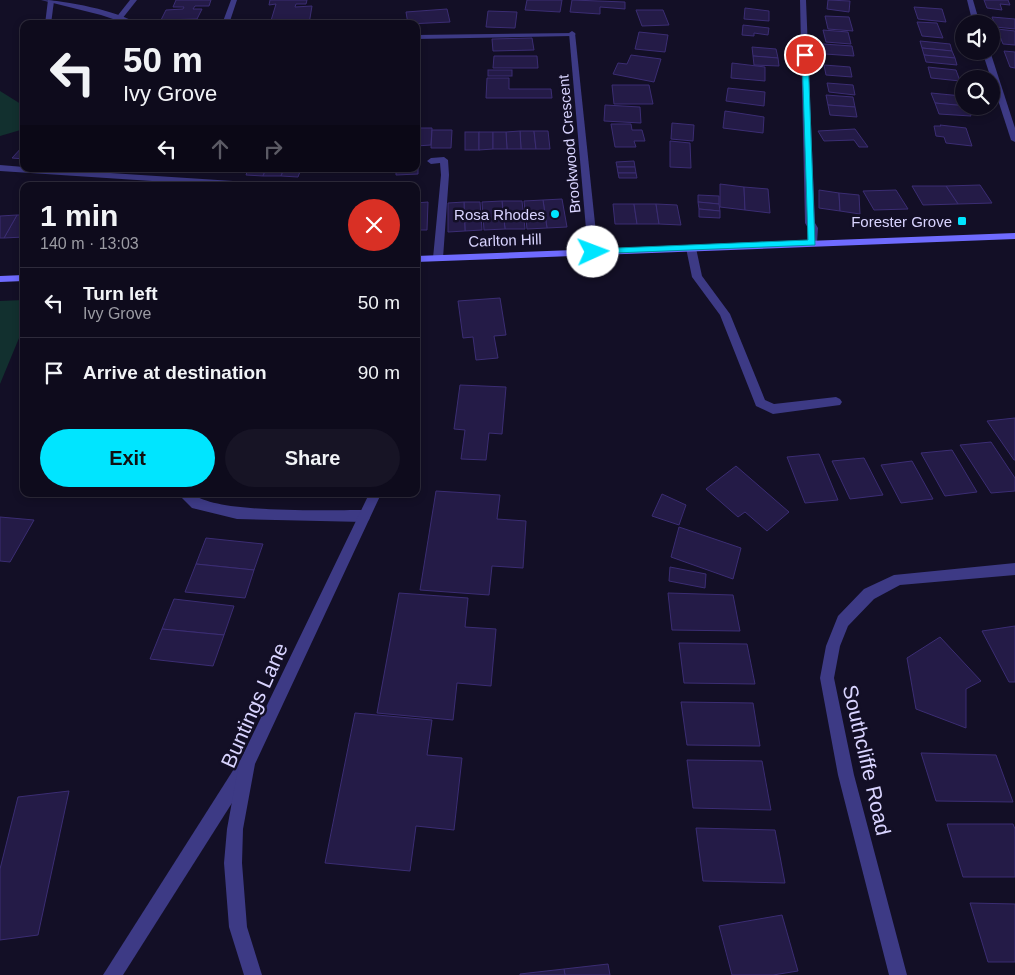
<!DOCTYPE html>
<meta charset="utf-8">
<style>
body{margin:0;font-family:Helvetica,sans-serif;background:#171425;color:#f1f3f6;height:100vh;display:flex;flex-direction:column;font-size:19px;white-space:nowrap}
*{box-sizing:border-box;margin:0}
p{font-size:16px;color:#9b9ba3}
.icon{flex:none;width:28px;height:28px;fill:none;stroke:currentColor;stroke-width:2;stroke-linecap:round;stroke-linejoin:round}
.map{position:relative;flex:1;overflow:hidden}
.details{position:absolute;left:20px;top:182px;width:400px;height:315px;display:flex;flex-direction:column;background:#0e0b1c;border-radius:10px;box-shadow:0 2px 8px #0003,0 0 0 1px #2e2b3b}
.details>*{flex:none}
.banner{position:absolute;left:20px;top:20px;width:400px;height:152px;border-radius:10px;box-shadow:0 2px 8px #0003,0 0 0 1px #2e2b3b;background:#0e0b1c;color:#f1f3f6;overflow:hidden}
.controls{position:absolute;left:955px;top:15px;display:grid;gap:10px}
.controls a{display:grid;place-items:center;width:45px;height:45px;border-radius:50%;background:#0e0b1c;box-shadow:0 2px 8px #0003,0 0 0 1px #2e2b3b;font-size:25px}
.pin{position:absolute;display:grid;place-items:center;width:42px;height:42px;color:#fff;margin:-21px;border:2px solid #fff;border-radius:50%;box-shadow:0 1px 5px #0007}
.me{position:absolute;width:55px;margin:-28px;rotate:88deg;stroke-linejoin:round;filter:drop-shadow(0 0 4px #0008)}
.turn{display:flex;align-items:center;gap:18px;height:105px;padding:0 20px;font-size:22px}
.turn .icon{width:65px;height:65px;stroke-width:2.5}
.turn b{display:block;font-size:35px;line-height:42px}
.lanes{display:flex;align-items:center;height:48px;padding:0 20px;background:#0003;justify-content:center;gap:25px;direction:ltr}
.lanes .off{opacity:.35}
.round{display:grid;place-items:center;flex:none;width:52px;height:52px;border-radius:26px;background:#171425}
.summary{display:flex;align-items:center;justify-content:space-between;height:85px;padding:0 20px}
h1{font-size:30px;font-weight:700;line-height:38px}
.primary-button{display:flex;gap:10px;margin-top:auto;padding:10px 20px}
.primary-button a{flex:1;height:58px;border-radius:30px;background:#00e5ff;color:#111;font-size:20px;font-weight:700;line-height:58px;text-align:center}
.primary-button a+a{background:#171425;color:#f1f3f6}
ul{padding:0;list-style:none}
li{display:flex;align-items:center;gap:15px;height:70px;padding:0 20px;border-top:1px solid #2e2b3b}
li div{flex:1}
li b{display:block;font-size:19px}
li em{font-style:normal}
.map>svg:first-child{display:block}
.green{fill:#12302f}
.building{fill:#241b47;stroke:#3b2d73}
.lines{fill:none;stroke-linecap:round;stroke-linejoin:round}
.lane{fill:#3d3a85;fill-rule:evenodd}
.street{fill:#3d3a85;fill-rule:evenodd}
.secondary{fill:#6f6bff;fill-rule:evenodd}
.route{fill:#00e5ff;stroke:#0095a6}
.poi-dot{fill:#00e5ff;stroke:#130f26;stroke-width:2}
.labels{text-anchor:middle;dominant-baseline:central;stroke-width:5;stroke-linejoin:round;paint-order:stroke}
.far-street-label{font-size:15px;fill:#d9d4ff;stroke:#130f26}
.far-poi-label{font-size:15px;fill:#d9d4ff;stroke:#130f26;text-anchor:end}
.near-street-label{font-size:21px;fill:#d9d4ff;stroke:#130f26}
</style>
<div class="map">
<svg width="1015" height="975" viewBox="0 0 1015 975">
<rect width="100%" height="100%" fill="#130f26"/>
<g class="green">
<polygon points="0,91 24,106 24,129 0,136"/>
<polygon points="24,300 24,326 0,384 0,301"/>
</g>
<g class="building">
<polygon points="176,0 211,0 209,6 195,6 193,9 202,9 197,19 161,20 166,10 183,9 184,7 173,7"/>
<polygon points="270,0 307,0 306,4 296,4 295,7 312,6 309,24 270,24 276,4 269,5"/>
<polygon points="527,0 562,0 560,12 525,10"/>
<polygon points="572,0 625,2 625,9 600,7 600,14 570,12"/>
<polygon points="828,0 850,1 849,12 827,9"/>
<polygon points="984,0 1008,0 1010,5 1000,4 1002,10 987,8"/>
<polygon points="914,7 942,9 946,22 918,19"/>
<polygon points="745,8 769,11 769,21 744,19"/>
<polygon points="447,9 450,22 408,24 406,12"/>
<polygon points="636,10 663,10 669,25 642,26"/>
<polygon points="488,11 517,12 515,28 486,27"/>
<polygon points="825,16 849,17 853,31 828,29"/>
<polygon points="992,17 1015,19 1015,29 996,27"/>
<polygon points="917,22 937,23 943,38 922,36"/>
<polygon points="743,25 769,28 768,35 754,33 754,36 742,35"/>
<polygon points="997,29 1015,31 1015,45 1003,44"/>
<polygon points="823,30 848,32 851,44 826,42"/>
<polygon points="639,32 668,35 665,52 635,49"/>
<polygon points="532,38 534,50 493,51 492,39"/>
<polygon points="920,41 950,44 952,51 922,48"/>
<polygon points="823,44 852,46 854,56 825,54"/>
<polygon points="752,47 776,49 778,58 753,56"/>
<polygon points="922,48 952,51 955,58 924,55"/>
<polygon points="1004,51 1015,52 1015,68 1010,67"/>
<polygon points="631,55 661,59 654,82 613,74 618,63 627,64"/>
<polygon points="924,55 955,58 957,65 926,62"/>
<polygon points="494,56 537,56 538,68 493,68"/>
<polygon points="753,56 778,58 779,66 754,65"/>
<polygon points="732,63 765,67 765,81 731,78"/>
<polygon points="824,65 850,67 852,77 826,75"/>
<polygon points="928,67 956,70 960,81 931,78"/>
<rect x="488" y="70" width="24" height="6"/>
<polygon points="487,78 509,78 509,89 551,89 552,98 486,98"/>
<polygon points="827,83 853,85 855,95 829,92"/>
<polygon points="612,85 649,85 653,104 614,104"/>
<polygon points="728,88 765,92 764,106 726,101"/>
<polygon points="931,93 962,96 964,106 935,103"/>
<polygon points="826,95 853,97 855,107 828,105"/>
<polygon points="935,103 967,106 971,116 939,114"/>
<polygon points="605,105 640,107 641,123 604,121"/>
<polygon points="828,105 855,107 857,117 830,115"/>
<polygon points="725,111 764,117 763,133 723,128"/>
<polygon points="672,123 694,125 693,141 671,139"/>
<polygon points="611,124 631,124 632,130 642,130 645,141 634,141 636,147 615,147"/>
<polygon points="940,125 966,128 972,146 946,143 944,137 936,136 934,126 941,126"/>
<polygon points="416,128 432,128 431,145 416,146"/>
<polygon points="855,129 868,147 859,147 854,140 824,141 818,131"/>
<polygon points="432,130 452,130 451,148 431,148"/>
<polygon points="520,131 534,131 536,149 521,149"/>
<polygon points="520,131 521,149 507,149 506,132"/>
<polygon points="534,131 548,131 550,149 536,149"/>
<rect x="465" y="132" width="14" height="18"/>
<polygon points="479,132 493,132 493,149 479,150"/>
<polygon points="493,132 506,132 507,149 493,149"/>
<polygon points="670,141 690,143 691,168 670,167"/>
<polygon points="24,145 24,159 12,158"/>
<polygon points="634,161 635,167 617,167 616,162"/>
<polygon points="416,167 418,167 418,174 396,175 396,169"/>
<polygon points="617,167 635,167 636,173 618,173"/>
<polygon points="248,169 266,169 263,176 246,175"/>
<polygon points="266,169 284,169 281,176 263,176"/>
<polygon points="284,169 301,169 298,177 281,176"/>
<polygon points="618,173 636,173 637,178 619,178"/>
<polygon points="720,184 744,187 745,210 720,207"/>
<polygon points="980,185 992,203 958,204 946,186"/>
<polygon points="912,186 946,186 958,204 923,205"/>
<polygon points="744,187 768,189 770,213 745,210"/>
<polygon points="819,190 839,193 840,211 819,208"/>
<polygon points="896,190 908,209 874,210 863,191"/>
<polygon points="839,193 859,195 860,214 840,211"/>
<polygon points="698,195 719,196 719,204 698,202"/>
<polygon points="562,199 567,227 547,228 543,200"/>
<polygon points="543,200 547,228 527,229 524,201"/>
<polygon points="502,201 522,201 525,229 505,229"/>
<polygon points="502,201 505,229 484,230 482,202"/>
<polygon points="428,202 427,230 416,230 416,203"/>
<polygon points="464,202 480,202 482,230 465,231"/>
<polygon points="464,202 465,231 448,232 448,203"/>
<polygon points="698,202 719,204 720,211 699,209"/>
<polygon points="613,204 634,204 637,224 615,224"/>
<polygon points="634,204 656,204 659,224 637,224"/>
<polygon points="656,204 677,205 681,225 659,224"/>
<polygon points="699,209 720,211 720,218 699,217"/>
<polygon points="17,215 24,215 24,237 4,238"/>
<polygon points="17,215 4,238 0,238 0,216"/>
<polygon points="500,298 506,335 494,336 498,358 476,360 473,337 463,338 458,301"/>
<polygon points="460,385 506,387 502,434 489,433 486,460 461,459 465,430 454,429"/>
<polygon points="1015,418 1015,460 1014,460 987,421"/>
<polygon points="991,442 1015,478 1015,491 991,493 960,445"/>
<polygon points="952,450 977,492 945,496 921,453"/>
<polygon points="819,454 838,500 805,503 787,457"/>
<polygon points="864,458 883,495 850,499 832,461"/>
<polygon points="912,461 933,499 901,503 881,465"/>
<polygon points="736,466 789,512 767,531 745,512 738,517 706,489"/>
<polygon points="436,491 500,495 497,519 526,521 523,568 492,566 489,595 420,590"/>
<polygon points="662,494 686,505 679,525 652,516"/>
<polygon points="0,517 34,520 10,562 0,561"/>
<polygon points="679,527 741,548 733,579 671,557"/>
<polygon points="206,538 263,544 254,570 196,564"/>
<polygon points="196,564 254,570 245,598 185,592"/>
<polygon points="670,567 706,574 705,588 669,581"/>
<polygon points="399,593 468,598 465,627 496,629 491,686 457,683 453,720 377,713"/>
<polygon points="668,593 733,595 740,631 672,630"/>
<polygon points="174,599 234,606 224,635 162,629"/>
<polygon points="1015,626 1015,682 1009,682 982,631"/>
<polygon points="162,629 224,635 213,666 150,659"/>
<polygon points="940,637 981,681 966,689 966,728 916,709 907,658"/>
<polygon points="679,643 747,644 755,684 684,683"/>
<polygon points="681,702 753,703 760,746 687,745"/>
<polygon points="355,713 432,720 427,755 462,758 454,830 416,826 410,871 325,863"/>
<polygon points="921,753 996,755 1013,802 936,801"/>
<polygon points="687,760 762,761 771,810 693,808"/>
<polygon points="69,791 38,935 0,940 0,869 18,797"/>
<polygon points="947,824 1013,824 1015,829 1015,877 963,877"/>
<polygon points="696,828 775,830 785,883 703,881"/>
<polygon points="970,903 1015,904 1015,962 988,962"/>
<polygon points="782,915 798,971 773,975 732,975 719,926"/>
<polygon points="608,964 610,975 565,975 564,969"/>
<polygon points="564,969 565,975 520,975 520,974"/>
</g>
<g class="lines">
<g class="lane">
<polygon points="48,0 54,1 51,24 45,24"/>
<polygon points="130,0 137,0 118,24 111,24"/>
<polygon points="231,0 237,0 229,24 222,24"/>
<polygon points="574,33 576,34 572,36 416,39 416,35"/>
<polygon points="444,157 448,160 449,175 443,258 438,261 433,258 441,175 440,163 431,164 427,161 431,158"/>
<polygon points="691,245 696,248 702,276 730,314 765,400 774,404 836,397 840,399 842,402 840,405 773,414 756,406 720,315 692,277 686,248"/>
<path d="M178,494H193C217,514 328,510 364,510L369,512L370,516L369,520L364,522L237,519L192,508Z"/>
<polygon points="245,759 251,761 253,767 251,773 123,975 103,975 239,761"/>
</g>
<g class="street">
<path d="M41,0C64,0 119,11 138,24H128L101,15Z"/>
<polygon points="800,0 806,0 815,223 818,228 817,243 812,246 807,243 808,228 805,223"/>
<polygon points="967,0 973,0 980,24 973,24"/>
<polygon points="572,31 575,33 598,252 593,255 588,252 569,33"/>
<polygon points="982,51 990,51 1015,128 1015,142 1011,140"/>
<polygon points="0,165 24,167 24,169 49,169 263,183 267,186 228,186 0,171"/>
<polygon points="369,494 381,494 255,764 243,829 242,863 247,927 262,975 244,975 229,927 224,863 227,829 239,763"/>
<polygon points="1015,563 1015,575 900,585 874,599 848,626 840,646 834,678 854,775 907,975 889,975 838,775 820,678 826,646 838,616 864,589 894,575"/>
</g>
<g class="secondary">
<polygon points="1015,233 1015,239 416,262 416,256"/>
<polygon points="24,275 24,281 0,282 0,276"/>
</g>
</g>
<polygon class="route" points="805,53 808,55 815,245 590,254 588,252 593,249 808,240 802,55"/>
<g class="poi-dot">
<circle cx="555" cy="214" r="5"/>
<rect x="957" y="216" width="10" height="10" rx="2.5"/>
</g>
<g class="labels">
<g class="far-street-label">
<text transform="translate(569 144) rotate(-95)">Brookwood Crescent</text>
<text transform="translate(505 240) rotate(-2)">Carlton Hill</text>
</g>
<g class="far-poi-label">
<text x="545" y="214">Rosa Rhodes</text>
<text x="952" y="221">Forester Grove</text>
</g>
<g class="near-street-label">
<text transform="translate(254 705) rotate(-66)">Buntings Lane</text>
<text transform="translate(867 760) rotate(77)">Southcliffe Road</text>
</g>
</g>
</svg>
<div class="controls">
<a><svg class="icon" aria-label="sound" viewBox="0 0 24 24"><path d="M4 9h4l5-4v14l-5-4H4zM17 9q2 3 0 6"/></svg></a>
<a><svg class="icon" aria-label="search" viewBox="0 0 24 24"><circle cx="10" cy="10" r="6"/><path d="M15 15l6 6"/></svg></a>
</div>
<div class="pin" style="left:805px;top:55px;background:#d93025"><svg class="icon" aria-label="arrive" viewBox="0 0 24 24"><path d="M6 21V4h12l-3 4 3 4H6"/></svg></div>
<svg class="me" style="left:593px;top:252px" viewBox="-20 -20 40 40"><circle r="19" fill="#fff"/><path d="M0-13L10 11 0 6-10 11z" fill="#00e5ff"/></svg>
<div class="banner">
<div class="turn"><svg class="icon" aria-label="left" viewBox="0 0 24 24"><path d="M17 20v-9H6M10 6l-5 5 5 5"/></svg><div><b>50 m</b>Ivy Grove</div></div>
<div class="lanes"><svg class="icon" aria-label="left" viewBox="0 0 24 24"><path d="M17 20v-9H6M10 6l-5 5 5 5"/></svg><svg class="icon off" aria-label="ahead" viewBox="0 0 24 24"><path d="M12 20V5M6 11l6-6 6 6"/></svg><svg class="icon off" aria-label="right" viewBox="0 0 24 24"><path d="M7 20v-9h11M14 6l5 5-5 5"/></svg></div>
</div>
<section class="details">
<div class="summary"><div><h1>1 min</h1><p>140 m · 13:03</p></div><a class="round" style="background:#d93025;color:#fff"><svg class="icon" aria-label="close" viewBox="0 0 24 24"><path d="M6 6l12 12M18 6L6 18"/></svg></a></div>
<ul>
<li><svg class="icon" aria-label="left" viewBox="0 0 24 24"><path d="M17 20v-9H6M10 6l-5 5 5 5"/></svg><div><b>Turn left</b><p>Ivy Grove</p></div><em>50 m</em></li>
<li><svg class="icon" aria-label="arrive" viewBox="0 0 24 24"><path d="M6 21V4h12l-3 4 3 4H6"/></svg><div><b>Arrive at destination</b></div><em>90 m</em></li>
</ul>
<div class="primary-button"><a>Exit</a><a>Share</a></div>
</section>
</div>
